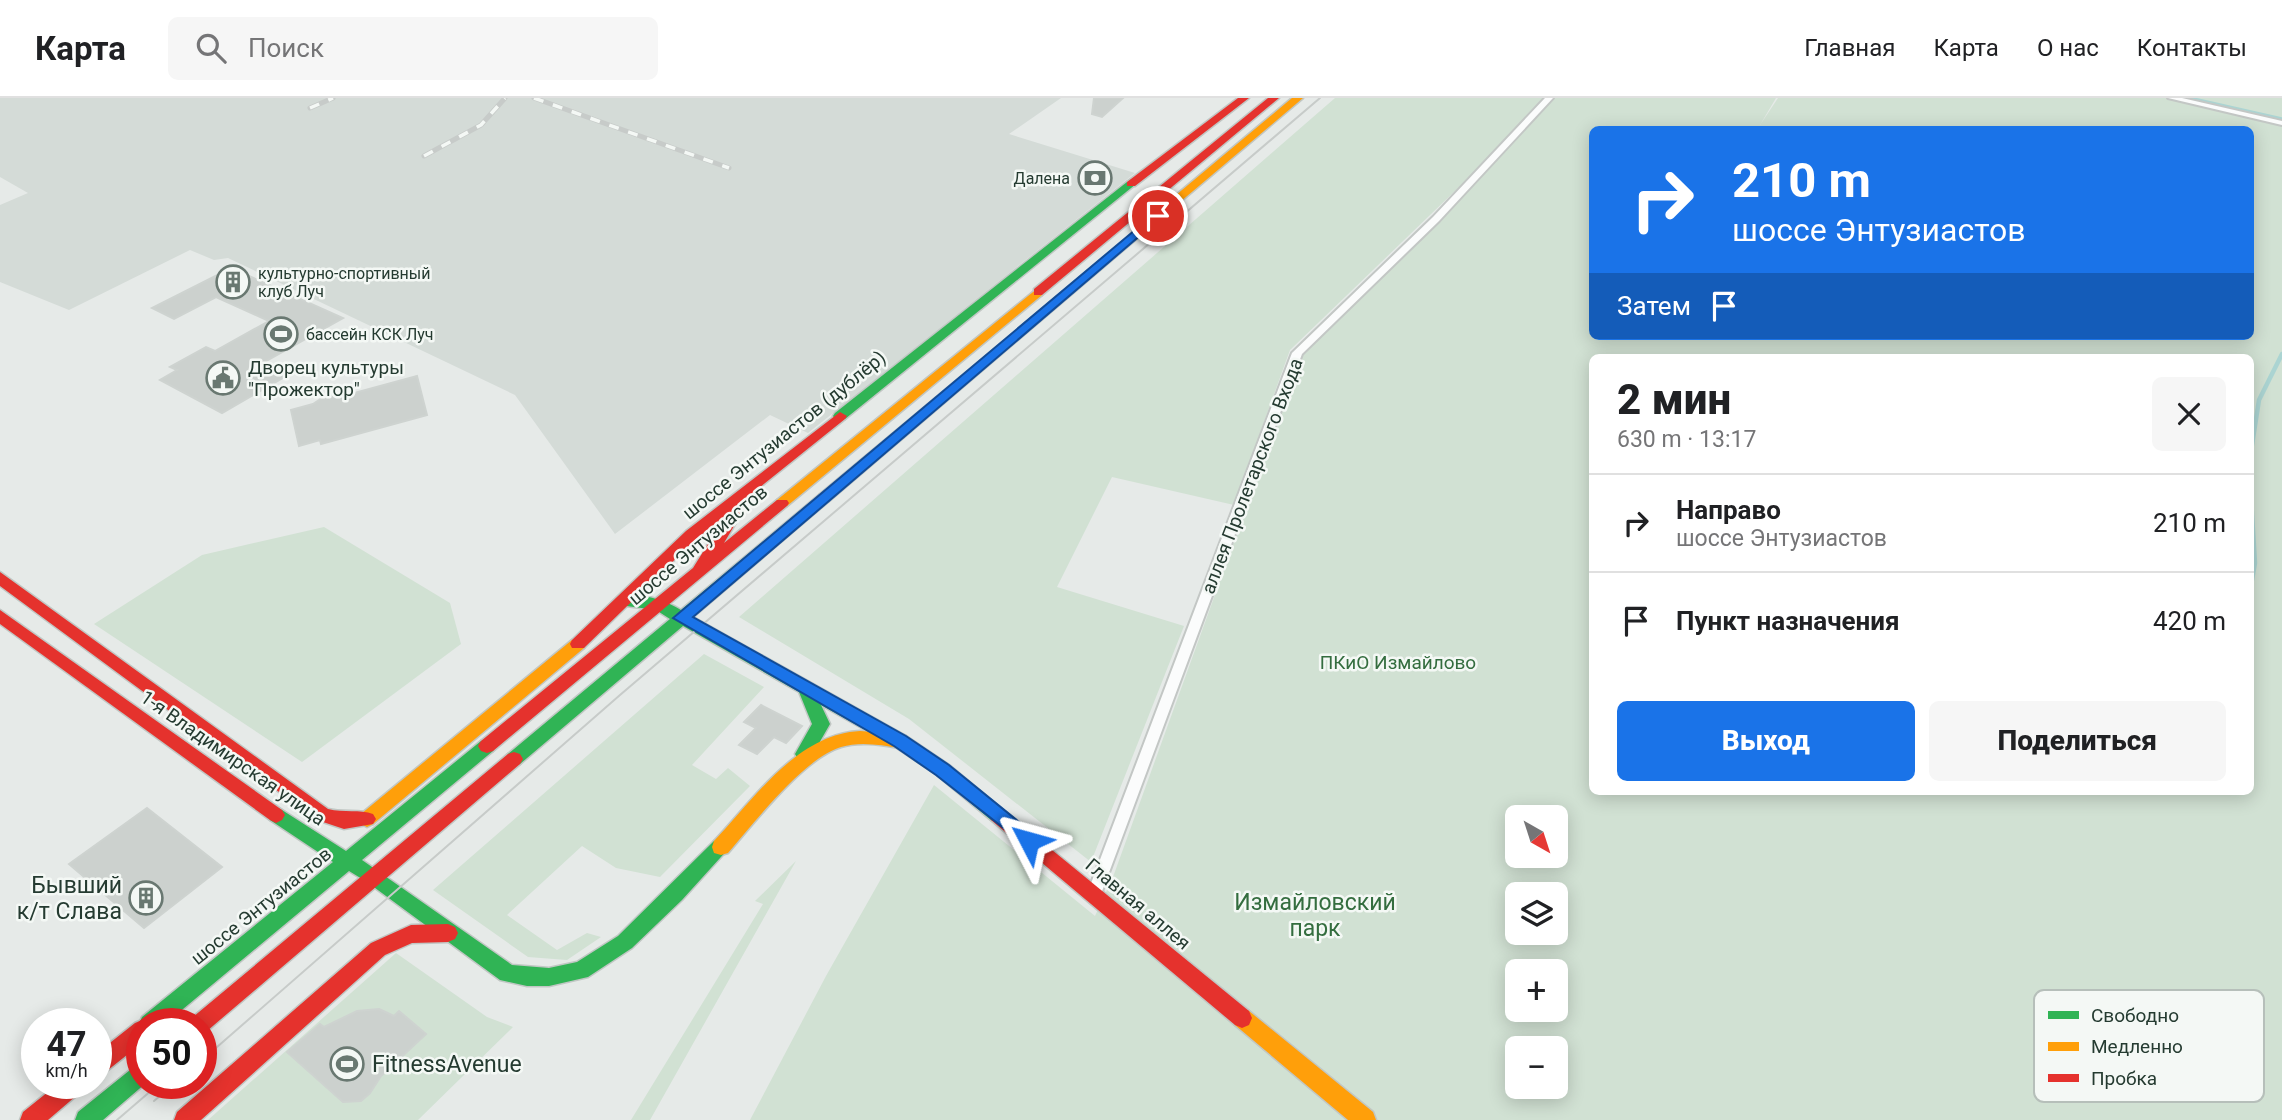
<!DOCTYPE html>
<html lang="ru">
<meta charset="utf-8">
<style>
body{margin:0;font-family:Roboto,sans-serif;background:#f6f6f6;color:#202124;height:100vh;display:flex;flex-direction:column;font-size:26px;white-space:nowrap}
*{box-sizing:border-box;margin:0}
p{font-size:23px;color:#757577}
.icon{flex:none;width:38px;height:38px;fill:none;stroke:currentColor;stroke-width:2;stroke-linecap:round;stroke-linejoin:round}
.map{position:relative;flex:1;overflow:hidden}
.side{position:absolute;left:1589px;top:256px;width:665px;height:441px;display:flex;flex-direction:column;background:#fff;border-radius:10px;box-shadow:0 4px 18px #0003}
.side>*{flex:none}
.top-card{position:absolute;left:1589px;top:28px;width:665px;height:214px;border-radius:10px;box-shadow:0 4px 18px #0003;background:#1a73e8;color:#fff;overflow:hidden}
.needle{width:46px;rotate:141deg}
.tools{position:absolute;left:1505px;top:707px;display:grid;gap:14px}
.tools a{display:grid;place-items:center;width:63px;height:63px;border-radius:10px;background:#fff;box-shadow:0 4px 18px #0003;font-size:35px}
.speed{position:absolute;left:21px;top:910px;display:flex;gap:14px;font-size:35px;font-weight:700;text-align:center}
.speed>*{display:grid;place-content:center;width:91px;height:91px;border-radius:50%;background:#fff;box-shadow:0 4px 18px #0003;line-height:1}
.speed small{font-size:18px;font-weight:400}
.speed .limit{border:10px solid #d22;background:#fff;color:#111}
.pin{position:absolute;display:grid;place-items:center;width:60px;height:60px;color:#fff;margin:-30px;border:4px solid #fff;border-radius:50%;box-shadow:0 2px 7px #0007}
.me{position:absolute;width:77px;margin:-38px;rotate:309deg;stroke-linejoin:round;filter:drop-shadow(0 0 5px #0008)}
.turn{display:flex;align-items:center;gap:24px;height:147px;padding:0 28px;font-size:32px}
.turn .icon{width:91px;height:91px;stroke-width:2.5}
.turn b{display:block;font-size:49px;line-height:60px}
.then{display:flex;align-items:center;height:66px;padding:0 28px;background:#0003;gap:14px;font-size:26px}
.round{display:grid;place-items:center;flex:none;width:74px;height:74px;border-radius:10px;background:#f6f6f6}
.head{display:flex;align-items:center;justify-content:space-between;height:119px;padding:0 28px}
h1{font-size:42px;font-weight:800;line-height:52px}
.action{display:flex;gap:14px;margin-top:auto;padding:14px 28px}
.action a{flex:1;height:80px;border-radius:10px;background:#1a73e8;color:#fff;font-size:28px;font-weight:800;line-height:80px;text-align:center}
.action a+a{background:#f6f6f6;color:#202124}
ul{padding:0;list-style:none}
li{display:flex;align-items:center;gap:21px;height:98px;padding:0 28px;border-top:2px solid #e0e0e0}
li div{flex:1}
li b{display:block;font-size:26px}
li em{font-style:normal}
header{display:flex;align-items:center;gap:42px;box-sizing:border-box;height:98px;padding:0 35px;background:#fff;border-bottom:2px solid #e0e0e0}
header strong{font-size:33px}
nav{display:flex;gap:38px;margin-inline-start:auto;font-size:24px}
.search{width:490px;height:63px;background:#f6f6f6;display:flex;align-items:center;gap:18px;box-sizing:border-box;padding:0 24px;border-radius:10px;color:#757577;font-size:26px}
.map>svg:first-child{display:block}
.built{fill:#d4dbd7}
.green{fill:#d1e1d3;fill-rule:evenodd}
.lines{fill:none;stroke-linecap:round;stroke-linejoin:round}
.stream-far1{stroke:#abd4d2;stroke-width:3.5}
.stream{stroke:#abd4d2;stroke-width:4.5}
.building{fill:#ccd1ce;stroke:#ced3d0;stroke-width:2}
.street-casing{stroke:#c3c7c5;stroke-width:4}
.fast-casing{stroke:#c1c7c4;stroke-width:3}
.slow-casing{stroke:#c1c7c4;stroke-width:3}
.jam-casing{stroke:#c1c7c4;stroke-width:3}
.street{fill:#fbfcfc;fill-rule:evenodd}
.fast{fill:#30b455;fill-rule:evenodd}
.slow{fill:#ff9f0a;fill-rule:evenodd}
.jam{fill:#e5322d;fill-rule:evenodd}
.tram{stroke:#c7cbc9;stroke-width:2}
.rail-casing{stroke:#c7cbc9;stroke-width:5}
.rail{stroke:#f4f8f5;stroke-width:3.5;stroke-dasharray:10;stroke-linecap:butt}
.route{fill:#1a73e8;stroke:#114b97;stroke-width:2}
.labels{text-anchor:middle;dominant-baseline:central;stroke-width:5;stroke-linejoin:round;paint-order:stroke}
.far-poi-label{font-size:16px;fill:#253b31;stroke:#f4f8f5;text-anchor:start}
.poi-label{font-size:19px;fill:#253b31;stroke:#f4f8f5;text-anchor:start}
.street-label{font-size:19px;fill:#253b31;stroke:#f4f8f5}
.park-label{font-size:19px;fill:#346d3f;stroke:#f4f8f5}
.near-poi-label{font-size:23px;fill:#253b31;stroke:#f4f8f5;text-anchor:end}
.near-park-label{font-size:23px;fill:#346d3f;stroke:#f4f8f5}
.key{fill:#f4f8f5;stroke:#b6bfba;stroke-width:2}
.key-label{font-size:19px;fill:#253b31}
</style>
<header>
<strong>Карта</strong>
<div class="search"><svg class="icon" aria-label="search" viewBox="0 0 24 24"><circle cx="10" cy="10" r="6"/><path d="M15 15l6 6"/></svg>Поиск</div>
<nav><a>Главная</a><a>Карта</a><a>О нас</a><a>Контакты</a></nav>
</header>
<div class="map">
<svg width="2282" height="1022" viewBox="0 0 2282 1022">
<rect width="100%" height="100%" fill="#e6eae8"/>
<polygon class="built" points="0,0 1061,0 1009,36 1135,75 808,335 770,317 615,436 515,297 228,160 214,162 190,152 69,212 0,184 0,107 28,95 0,79"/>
<g class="green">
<polygon points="1335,0 1543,0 1485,64 1290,252 1234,407 1112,379 1057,489 1184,528 1091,764 909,621 739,519"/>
<path d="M1555,0H1776L1760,27L1778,0H2282V1022H750L826,878L934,687L1095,818L1113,779L1302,256ZM1592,32H2250V238H1592ZM1592,259H2250V693H1592ZM1517,719H1556V758H1517ZM1517,796H1556V835H1517ZM1517,873H1556V912H1517ZM1517,950H1556V989H1517Z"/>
<polygon points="324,429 450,505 461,546 302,664 94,526 202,457"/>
<polygon points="704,556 764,589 692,667 716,681 728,670 750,688 660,779 616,770 582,748 507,817 557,852 587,835 601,839 567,862 528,859 433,792"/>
<polygon points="796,763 650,1022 631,1022 763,806 755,803"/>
<polygon points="396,855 487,919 513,929 418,1022 208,1022"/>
</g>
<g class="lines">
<polyline class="stream-far1" points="2189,0 2282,21"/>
<g class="stream">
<polyline points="2250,360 2259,302 2282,256"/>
<polyline points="2250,387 2252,415"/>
<polyline points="2250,493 2255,465 2252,416"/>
</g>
</g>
<g class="building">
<polygon points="1094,0 1123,0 1102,19 1092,16"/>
<polygon points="231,170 343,220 261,266 286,278 222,315 160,282 177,272 170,269 206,249 215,253 269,223 216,199 174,221 152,210"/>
<polygon points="417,278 427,317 321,346 320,342 299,348 291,312 313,306 328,296 334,296 336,300"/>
<polygon points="761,607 802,628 786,645 774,639 757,656 739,647 756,630 744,624"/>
<polygon points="147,710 222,769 144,830 69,766"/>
<polygon points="379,911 394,918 399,913 426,936 381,978 370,995 361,1003 343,1004 287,954 320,926 324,929 357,913"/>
</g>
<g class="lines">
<defs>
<g id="street">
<polygon points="1545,0 1553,0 1439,123 1302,256 1101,796 1099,801 1094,803 1089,801 1087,796 1292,255 1433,119"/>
<polygon points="2168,0 2182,0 2282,23 2282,27"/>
</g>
<g id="fast">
<polygon points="1127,84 1136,86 845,321 835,321 833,318 835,315"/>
<path d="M824,395L831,400L829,403L693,519L906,638L949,667L1003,712L1006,717L1003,722L997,725L991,722L937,677L894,648L821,607L830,626L810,661L804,663L798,661L795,656L812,626L799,594L683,528L520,666L514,668L508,666L505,661L508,656L670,521L656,512L619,507L617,503L619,499C639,493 664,502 681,512L819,397Z"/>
<polygon points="487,641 493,643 496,648 493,653 362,762 512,867 549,870 577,864 618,838 714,743 721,741 728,743 730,749 682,802 632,850 588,879 549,888 527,888 500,882 367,784 349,773 165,926 142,926 142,933 139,926 142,919 333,764 270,722 267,717 270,712 276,709 282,712 346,753 481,643"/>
<polygon points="142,965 142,985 146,985 103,1022 75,1022 78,1014 135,968"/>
</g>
<g id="slow">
<polygon points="1292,0 1303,0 1141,137 1133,137 1133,133"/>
<polygon points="1038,190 1042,191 1042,197 787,408 777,408 775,405 777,402"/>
<polygon points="578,540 584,542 586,546 584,550 373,726 367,729 361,726 358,721 361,716 572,542"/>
<path d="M860,633L900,636L906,638L909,643L906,648L900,650C881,647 860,643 841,649C804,660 754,725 728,755L721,757L714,755L712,749L714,743C754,701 797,636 860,633Z"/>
<polygon points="1242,910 1249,913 1373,1014 1376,1022 1348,1022 1235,927 1232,920 1235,913"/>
</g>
<g id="jam">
<polygon points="1238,0 1249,0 1135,88 1127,88 1127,84"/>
<polygon points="1268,0 1279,0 1042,197 1034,197 1034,191"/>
<polygon points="1137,132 1143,135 1141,137 829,403 819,403 817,400 819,397"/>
<polygon points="840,314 847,318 845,321 744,402 747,406 724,445 777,402 787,402 789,405 787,408 493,653 487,655 481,653 478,648 481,643 693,470 726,417 696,441 584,550 572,550 570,546 572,542 686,433"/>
<path d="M0,474L328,711C344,715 360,711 373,716L376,721L373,726L344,731L317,722L0,488Z"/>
<polygon points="0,512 282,712 285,717 282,722 276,725 270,722 0,526"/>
<polygon points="514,654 520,656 523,661 520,666 207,933 201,935 201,926 190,926 193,919 508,656"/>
<polygon points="997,709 1003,712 1249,913 1252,920 1249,927 1242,930 1235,927 991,722 988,717 991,712"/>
<polygon points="448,826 455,829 458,835 455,841 448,844 412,845 385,857 201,1022 174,1022 177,1014 371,845 411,827"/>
<polygon points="142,922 150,926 142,926 142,945 103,976 96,979 96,956 135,925"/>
<polygon points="59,985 86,985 83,992 48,1022 20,1022 23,1014"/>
</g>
</defs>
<use href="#street" class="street-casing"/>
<use href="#fast" class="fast-casing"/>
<use href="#slow" class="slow-casing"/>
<use href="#jam" class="jam-casing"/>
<use href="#street" class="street"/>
<use href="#fast" class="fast"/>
<use href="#slow" class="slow"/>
<use href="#jam" class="jam"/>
<g class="tram">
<polyline points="201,963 620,597 1320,0"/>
<polyline points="154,1003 175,985"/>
<polyline points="117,1022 160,985"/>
</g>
<defs>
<g id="rail">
<polyline points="534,0 729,70"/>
<polyline points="310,10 333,0"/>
<polyline points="424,58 481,27 505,0"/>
</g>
</defs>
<use href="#rail" class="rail-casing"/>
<use href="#rail" class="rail"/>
</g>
<polygon class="route" points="1154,116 1163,118 693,519 906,638 949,667 1035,737 1038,743 1035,748 1029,750 936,677 894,648 673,520"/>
<defs>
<symbol id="bank-ring" viewBox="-11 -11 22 22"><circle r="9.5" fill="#f4f8f5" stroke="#697871" stroke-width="1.5"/><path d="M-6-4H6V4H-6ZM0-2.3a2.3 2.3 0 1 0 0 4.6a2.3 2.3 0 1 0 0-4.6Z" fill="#697871"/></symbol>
<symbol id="building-ring" viewBox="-11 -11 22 22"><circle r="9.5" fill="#f4f8f5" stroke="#697871" stroke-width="1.5"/><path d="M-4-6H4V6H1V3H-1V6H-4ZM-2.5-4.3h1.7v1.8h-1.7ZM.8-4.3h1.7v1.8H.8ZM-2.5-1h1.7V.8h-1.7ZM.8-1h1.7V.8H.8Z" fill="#697871"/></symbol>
<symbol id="stadium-ring" viewBox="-11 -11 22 22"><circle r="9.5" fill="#f4f8f5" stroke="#697871" stroke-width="1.5"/><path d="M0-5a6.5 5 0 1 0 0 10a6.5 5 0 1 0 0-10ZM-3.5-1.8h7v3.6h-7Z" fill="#697871"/></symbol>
<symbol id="civic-ring" viewBox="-11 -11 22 22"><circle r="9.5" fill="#f4f8f5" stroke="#697871" stroke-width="1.5"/><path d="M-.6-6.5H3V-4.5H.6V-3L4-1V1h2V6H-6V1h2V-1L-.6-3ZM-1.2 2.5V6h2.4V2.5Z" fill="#697871"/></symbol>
</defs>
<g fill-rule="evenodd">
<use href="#bank-ring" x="1076" y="61" width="38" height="38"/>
<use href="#building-ring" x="214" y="165" width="38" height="38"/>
<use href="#stadium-ring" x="262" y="217" width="38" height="38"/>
<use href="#civic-ring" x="204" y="261" width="38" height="38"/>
<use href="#building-ring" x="127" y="781" width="38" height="38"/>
<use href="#stadium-ring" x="328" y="947" width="38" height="38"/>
</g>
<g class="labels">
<g class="far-poi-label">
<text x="1070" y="80" text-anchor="end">Далена</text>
<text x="258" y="175">культурно-спортивный<tspan x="258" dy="18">клуб Луч</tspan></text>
<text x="306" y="236">бассейн КСК Луч</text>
</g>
<g class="poi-label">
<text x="248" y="269">Дворец культуры<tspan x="248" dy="22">"Прожектор"</tspan></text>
</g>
<g class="street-label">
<text transform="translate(784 337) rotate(-39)">шоссе Энтузиастов (дублёр)</text>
<text transform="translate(1252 378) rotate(-69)">аллея Пролетарского Входа</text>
<text transform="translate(698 447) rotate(-40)">шоссе Энтузиастов</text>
<text transform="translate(233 660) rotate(35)">1-я Владимирская улица</text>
<text transform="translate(1138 806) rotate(40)">Главная аллея</text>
<text transform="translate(261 808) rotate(-39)">шоссе Энтузиастов</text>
</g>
<g class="park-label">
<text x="1398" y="564">ПКиО Измайлово</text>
</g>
<g class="near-poi-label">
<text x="122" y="787">Бывший<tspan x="122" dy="26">к/т Слава</tspan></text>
<text x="372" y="966" text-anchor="start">FitnessAvenue</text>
</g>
<g class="near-park-label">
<text x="1315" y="804">Измайловский<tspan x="1315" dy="26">парк</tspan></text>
</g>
</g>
<rect x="2034" y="892" width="230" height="112" rx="10" class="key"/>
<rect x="2048" y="913" width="31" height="8" fill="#30b455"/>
<rect x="2048" y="944" width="31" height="9" fill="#ff9f0a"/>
<rect x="2048" y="976" width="31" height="8" fill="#e5322d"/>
<g class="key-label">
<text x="2091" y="924">Свободно</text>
<text x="2091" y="955">Медленно</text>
<text x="2091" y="987">Пробка</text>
</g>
</svg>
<div class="tools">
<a><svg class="needle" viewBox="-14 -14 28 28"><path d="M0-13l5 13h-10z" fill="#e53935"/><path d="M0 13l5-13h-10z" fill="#757577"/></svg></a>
<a><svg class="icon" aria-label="layers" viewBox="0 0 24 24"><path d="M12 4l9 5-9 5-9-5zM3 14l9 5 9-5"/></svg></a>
<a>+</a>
<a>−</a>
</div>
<div class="speed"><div>47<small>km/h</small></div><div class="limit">50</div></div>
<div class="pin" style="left:1158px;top:118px;background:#d93025"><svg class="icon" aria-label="arrive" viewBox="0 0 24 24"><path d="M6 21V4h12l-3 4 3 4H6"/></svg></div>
<svg class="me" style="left:1029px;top:743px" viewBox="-20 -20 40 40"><path d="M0-17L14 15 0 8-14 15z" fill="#1a73e8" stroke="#fff" stroke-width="4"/></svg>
<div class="top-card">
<div class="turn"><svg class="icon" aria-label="right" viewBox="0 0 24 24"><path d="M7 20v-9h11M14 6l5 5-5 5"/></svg><div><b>210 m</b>шоссе Энтузиастов</div></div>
<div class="then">Затем<svg class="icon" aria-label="arrive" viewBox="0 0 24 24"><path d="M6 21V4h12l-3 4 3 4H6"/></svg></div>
</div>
<section class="side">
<div class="head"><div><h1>2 мин</h1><p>630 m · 13:17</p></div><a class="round"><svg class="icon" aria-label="close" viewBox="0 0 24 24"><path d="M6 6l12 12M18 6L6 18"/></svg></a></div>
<ul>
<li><svg class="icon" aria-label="right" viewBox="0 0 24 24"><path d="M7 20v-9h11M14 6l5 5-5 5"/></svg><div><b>Направо</b><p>шоссе Энтузиастов</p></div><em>210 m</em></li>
<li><svg class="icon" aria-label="arrive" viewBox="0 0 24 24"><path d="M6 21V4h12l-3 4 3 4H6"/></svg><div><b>Пункт назначения</b></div><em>420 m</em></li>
</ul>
<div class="action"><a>Выход</a><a>Поделиться</a></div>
</section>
</div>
